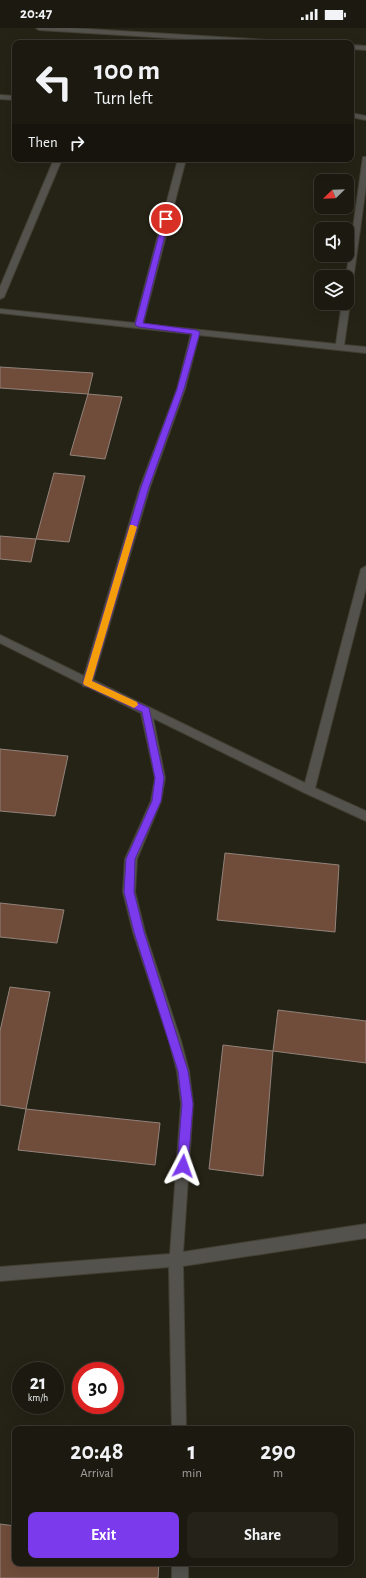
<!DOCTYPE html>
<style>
body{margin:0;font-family:"Alegreya Sans",sans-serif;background:#252319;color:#f1f3f6;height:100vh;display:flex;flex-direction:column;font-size:15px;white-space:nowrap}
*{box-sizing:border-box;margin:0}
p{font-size:13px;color:#a0a19f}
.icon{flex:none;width:22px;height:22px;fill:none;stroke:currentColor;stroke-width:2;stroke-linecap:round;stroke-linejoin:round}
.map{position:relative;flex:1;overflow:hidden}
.panel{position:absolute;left:12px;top:1398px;width:342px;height:140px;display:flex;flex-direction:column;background:#1c1a10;border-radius:8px;box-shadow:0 4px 16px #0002,0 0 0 1px #3a3830}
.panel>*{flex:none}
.hud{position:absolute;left:12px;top:12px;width:342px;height:122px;border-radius:8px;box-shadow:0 4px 16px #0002,0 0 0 1px #3a3830;background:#1c1a10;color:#f1f3f6;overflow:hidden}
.needle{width:26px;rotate:247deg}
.fabs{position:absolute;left:314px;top:146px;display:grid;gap:8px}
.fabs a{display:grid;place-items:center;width:40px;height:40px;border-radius:8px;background:#1c1a10;box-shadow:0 4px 16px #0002,0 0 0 1px #3a3830;font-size:20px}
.speed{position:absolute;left:12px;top:1334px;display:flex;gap:8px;font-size:20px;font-weight:700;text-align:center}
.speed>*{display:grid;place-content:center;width:52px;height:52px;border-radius:50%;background:#1c1a10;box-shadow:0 4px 16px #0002,0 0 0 1px #3a3830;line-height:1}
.speed small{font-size:10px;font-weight:400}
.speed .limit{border:6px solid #d22;background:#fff;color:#111}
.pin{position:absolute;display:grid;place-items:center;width:34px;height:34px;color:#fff;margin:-17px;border:2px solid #fff;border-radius:50%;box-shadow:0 1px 4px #0007}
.me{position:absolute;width:44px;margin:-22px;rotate:4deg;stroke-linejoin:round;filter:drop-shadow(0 0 3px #0008)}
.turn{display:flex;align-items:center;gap:14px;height:84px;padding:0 16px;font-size:18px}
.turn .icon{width:52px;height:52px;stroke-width:2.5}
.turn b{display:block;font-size:28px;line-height:34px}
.then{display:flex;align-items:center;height:38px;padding:0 16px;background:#0003;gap:8px;font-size:15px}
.eta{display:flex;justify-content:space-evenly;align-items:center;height:68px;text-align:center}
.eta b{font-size:24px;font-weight:700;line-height:28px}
.button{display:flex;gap:8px;margin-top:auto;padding:8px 16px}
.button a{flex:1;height:46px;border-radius:8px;background:#7c3aed;color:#fff;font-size:16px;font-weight:700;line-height:46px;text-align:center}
.button a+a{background:#252319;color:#f1f3f6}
.status{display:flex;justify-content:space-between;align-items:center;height:28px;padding:0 20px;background:#1c1a10;direction:ltr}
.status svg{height:11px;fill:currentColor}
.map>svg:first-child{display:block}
.building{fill:#704d3b;stroke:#92827a}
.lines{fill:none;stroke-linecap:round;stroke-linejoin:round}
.minor-casing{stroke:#424034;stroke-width:2}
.tertiary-casing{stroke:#424034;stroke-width:2}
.minor{fill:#54524c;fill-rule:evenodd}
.tertiary{fill:#54524c;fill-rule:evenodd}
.route{fill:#7c3aed;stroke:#51269a}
.slow{fill:#f59e0b}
</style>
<div class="status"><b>20:47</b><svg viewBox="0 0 49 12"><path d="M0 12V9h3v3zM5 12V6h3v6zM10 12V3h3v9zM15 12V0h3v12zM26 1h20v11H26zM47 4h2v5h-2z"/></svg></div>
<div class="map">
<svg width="366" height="1550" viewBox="0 0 366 1550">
<rect width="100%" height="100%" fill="#252316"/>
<g class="building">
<polygon points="0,339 93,345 88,366 0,360"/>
<polygon points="88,366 122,369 105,431 70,427"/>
<polygon points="54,445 85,448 69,514 36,511"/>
<polygon points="0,508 36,511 31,534 0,531"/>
<polygon points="0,721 68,728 55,788 0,783"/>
<polygon points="225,825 339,837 335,904 217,892"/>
<polygon points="0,875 64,882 57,915 0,909"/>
<polygon points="10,959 50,964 26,1081 0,1077 0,1003"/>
<polygon points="278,982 366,993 366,1035 273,1023"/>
<polygon points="223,1017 273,1023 263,1148 209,1141"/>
<polygon points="26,1081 160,1095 155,1137 18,1122"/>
<polygon points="0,1496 15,1498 15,1535 159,1535 158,1550 0,1550"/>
</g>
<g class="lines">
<defs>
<g id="minor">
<polygon points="0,67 15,68 15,72 0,71"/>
<polygon points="351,85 366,88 366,92 351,89"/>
<polygon points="363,129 366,129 366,158 351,267 347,269 347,249 346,249"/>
<polygon points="54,131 62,131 4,269 0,271 0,259"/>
<polygon points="178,131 186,131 143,296 336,316 342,275 347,275 347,273 350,275 344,317 366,319 366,325 199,307 185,361 150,459 93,652 305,755 361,541 366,538 366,560 315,760 366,783 366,793 305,765 153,690 165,750 161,773 137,831 135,864 145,904 181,1013 189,1043 193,1076 183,1224 366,1196 366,1210 183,1238 186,1401 172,1401 169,1239 0,1253 0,1239 170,1226 181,1076 177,1043 169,1013 133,904 123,864 125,831 151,773 155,750 141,685 88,659 83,658 82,656 0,615 0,607 84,648 140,459 177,361 191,306 0,285 0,281 135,295"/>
<rect x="172" y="1535" width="16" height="15"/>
</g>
<g id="tertiary">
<polygon points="36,0 71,0 283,13 286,15 250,15 39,2"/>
<polygon points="351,17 366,18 366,22 351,21"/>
</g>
</defs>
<use href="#minor" class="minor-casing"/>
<use href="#tertiary" class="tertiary-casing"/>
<use href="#minor" class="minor"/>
<use href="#tertiary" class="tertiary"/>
</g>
<polygon class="route" points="166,189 169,191 143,295 196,302 200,304 184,361 149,459 92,653 149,680 164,750 161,773 135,831 134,864 144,904 188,1043 193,1076 188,1138 187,1142 183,1144 179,1142 177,1138 182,1076 178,1043 134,904 124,864 126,831 152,773 155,750 142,684 84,657 83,655 141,459 177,361 192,306 139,299 135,297 163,191"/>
<polygon class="slow" points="130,497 133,497 137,499 92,653 137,674 138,677 134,680 84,657 83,655"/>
</svg>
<div class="fabs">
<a><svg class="needle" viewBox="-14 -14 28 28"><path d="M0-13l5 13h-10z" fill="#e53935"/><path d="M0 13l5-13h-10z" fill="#a0a19f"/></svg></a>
<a><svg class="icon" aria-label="sound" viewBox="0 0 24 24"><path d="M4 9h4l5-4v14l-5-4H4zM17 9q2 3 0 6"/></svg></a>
<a><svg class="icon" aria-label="layers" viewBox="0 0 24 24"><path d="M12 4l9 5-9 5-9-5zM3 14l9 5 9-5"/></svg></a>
</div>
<div class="speed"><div>21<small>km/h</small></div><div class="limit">30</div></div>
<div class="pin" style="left:166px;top:191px;background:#d93025"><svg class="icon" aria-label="arrive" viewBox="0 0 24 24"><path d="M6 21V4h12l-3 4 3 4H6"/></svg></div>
<svg class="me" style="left:183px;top:1138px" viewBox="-20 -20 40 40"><path d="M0-17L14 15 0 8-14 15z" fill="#7c3aed" stroke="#fff" stroke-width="4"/></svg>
<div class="hud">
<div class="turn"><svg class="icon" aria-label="left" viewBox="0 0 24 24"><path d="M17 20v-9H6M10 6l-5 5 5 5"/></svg><div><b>100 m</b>Turn left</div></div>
<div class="then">Then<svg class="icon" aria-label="right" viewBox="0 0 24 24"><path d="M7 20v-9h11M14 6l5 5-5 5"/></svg></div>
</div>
<section class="panel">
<div class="eta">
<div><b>20:48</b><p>Arrival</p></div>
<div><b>1</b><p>min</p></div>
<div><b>290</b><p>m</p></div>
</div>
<div class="button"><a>Exit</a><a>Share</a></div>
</section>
</div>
